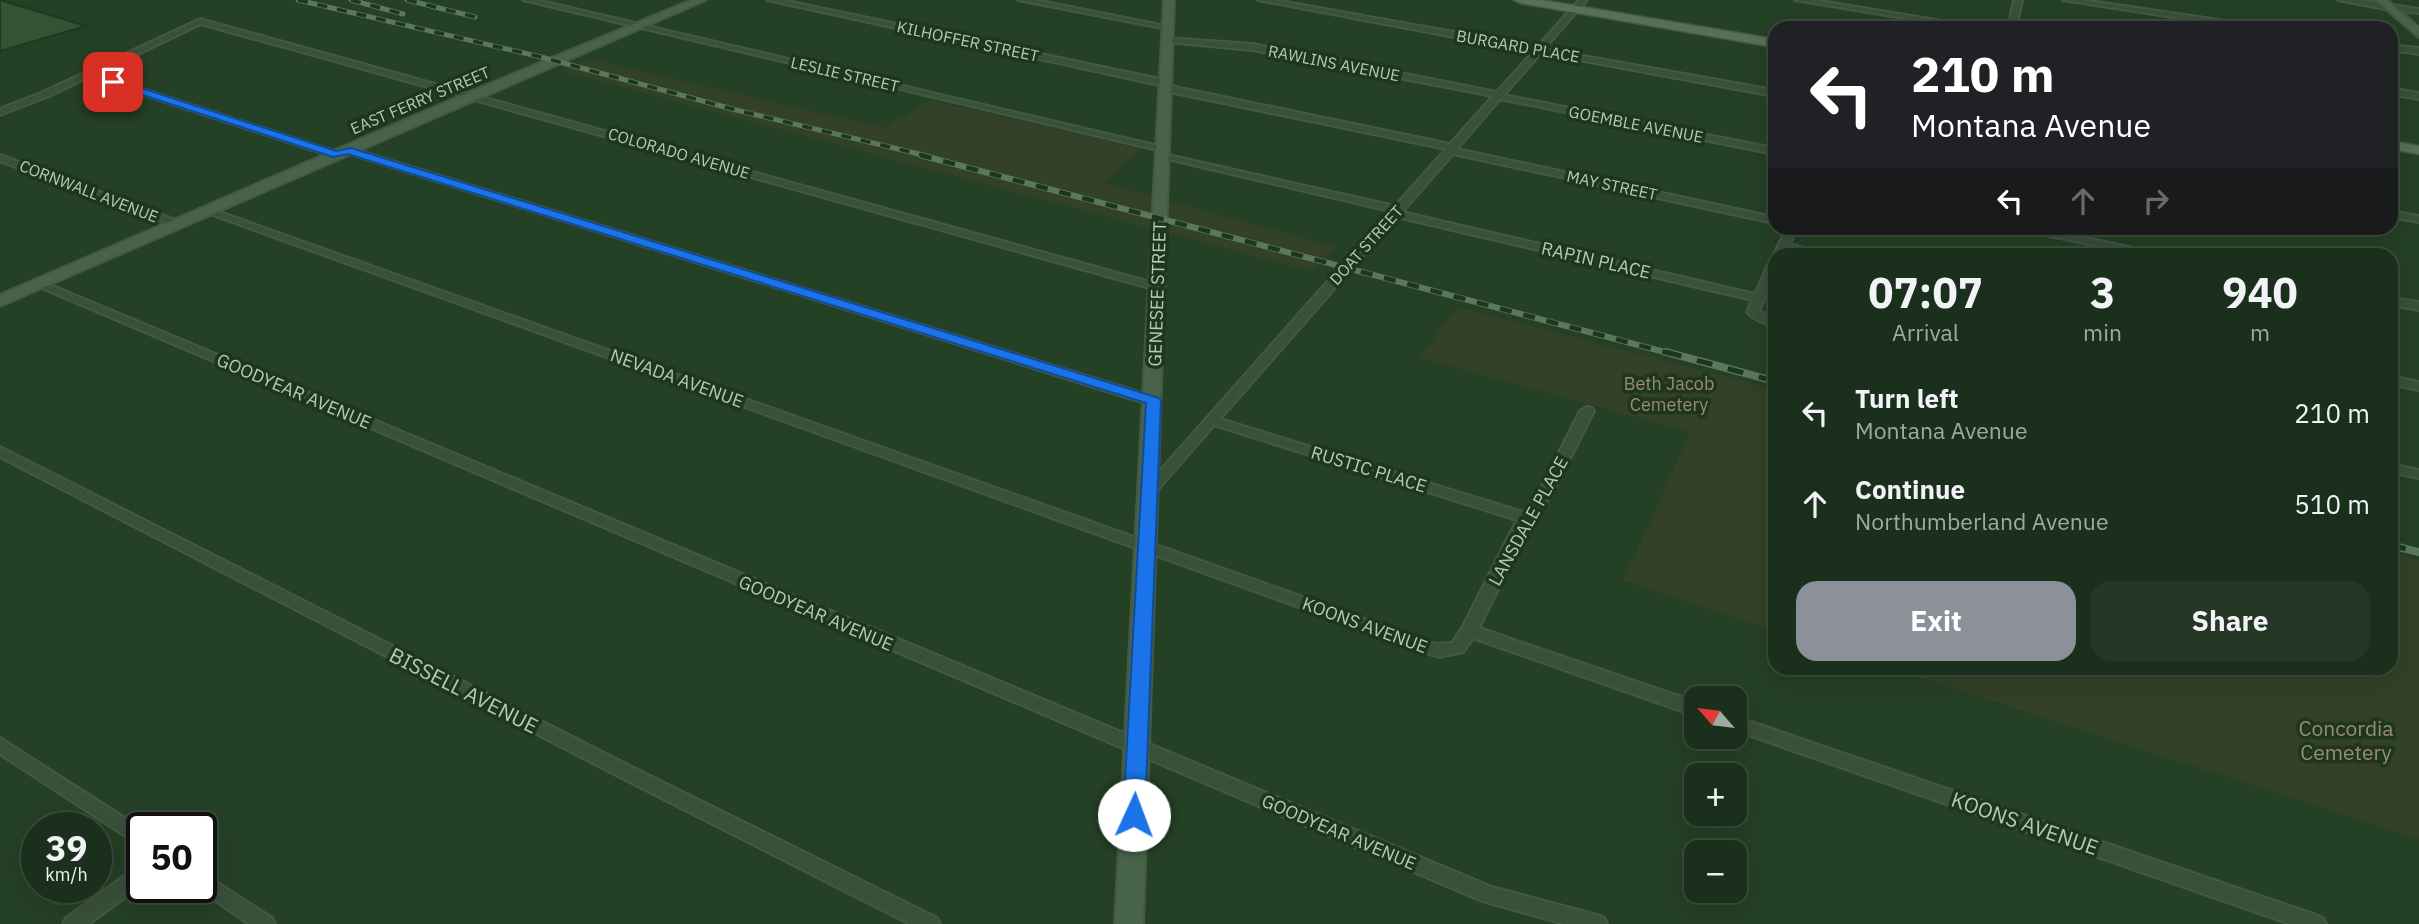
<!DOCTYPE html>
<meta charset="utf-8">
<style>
body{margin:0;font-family:"IBM Plex Sans",sans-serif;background:#243825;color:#f1f3f6;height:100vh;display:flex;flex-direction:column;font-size:26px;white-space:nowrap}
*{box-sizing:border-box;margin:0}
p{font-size:23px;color:#a0a9a3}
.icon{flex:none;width:38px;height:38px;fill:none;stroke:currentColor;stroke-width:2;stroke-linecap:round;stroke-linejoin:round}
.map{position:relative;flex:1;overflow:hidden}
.details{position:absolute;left:1768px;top:248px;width:630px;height:427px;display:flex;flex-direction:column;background:#1b301c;border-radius:21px;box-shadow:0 7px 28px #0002,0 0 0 2px #394b3b}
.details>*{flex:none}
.guide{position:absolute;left:1768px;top:21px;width:630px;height:214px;border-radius:21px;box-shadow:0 7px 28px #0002,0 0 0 2px #394b3b;background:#202124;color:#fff;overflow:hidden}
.needle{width:46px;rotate:298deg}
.fabs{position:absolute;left:1684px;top:686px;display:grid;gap:14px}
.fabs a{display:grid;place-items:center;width:63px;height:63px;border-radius:14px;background:#1b301c;box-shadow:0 7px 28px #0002,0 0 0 2px #394b3b;font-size:35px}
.speed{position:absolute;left:21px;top:812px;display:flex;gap:14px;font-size:35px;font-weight:700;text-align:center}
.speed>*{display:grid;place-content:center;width:91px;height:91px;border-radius:50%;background:#1b301c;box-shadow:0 7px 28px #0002,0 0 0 2px #394b3b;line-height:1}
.speed small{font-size:18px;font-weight:400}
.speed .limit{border:4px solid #111;border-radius:10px;background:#fff;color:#111}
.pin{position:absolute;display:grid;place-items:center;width:60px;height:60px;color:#fff;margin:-30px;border-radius:14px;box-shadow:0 4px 10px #0006}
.me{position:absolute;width:77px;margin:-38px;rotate:2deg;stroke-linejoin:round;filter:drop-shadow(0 0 5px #0008)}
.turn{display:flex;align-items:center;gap:24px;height:147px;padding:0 28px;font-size:32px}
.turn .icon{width:91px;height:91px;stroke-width:2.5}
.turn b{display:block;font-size:49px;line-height:60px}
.lanes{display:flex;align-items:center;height:66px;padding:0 28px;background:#0003;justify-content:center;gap:35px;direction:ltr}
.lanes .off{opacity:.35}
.eta{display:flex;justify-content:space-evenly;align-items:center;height:119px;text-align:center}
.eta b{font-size:42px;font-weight:700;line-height:49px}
.button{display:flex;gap:14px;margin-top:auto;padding:14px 28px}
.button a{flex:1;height:80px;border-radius:21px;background:#8c9099;color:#fff;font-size:28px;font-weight:700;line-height:80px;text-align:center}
.button a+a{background:#243825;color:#f1f3f6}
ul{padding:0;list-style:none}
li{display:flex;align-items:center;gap:21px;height:91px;padding:0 28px}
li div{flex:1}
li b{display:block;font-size:26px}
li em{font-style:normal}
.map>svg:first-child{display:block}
.green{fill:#324127}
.building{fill:#335434;stroke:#203720;stroke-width:2}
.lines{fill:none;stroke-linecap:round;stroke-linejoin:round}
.street-casing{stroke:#425943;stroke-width:4}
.secondary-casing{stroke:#425943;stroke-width:4}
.primary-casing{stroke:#425943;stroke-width:3}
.street{fill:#395039;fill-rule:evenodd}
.secondary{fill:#476349;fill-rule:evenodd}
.primary{fill:#577057;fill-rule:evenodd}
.rail-far2-casing{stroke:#5b775c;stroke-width:5}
.rail-far1-casing{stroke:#5b775c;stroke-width:6}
.rail-casing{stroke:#5b775c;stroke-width:8}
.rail-far2{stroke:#1e351e;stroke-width:3.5;stroke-dasharray:10;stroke-linecap:butt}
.rail-far1{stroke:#1e351e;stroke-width:4.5;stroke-dasharray:12;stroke-linecap:butt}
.rail{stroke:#1e351e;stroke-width:5;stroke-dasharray:16;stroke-linecap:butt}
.route{fill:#1a73e8;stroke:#114b97;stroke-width:2}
.labels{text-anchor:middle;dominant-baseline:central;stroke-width:7;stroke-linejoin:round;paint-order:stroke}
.far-street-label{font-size:16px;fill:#b5cab6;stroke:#1e351e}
.street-label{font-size:18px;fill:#b5cab6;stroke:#1e351e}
.park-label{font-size:18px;fill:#9c8c6c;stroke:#1e351e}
.near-street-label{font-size:21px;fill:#b5cab6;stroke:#1e351e}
.near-park-label{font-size:21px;fill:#9c8c6c;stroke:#1e351e}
</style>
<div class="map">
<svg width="2419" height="924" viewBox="0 0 2419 924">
<rect width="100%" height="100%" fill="#244025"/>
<g class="green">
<polygon points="590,59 884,128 930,100 1142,148 1104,183 1336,247 1313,272 562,71"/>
<polygon points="1457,307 1774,389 1774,631 1623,581 1690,432 1420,358"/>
<polygon points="2391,552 2419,560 2419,839 1892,669 2390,668"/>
</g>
<polygon class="building" points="0,0 86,26 0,51"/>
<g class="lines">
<defs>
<g id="street">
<polygon points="523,0 537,0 1167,148 1162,151"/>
<path d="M767,0H782L1165,80L1169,83L1166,85L1450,144L1493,96L1252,50L1167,42L1163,40L1167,38L1252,44L1497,92L1533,52L1258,0H1275L1537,47L1579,0H1587L1544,49L1774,90V96L1541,53L1504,95L1774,148V154L1500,99L1457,149L1774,217V223L1453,154L1402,212L1755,294L1768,265L1774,262V277L1759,311L1774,318V326C1764,323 1754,320 1747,312L1752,300L1397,217L1220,419L1523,512L1538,494L1580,411L1587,407L1592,408L1594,411L1551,496L1532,520L1479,628L1696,702V716L1473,638L1463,652L1440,657L1426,653L202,211L207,208L211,209L1435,644L1452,643L1462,628L1517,520L1214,425L1155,493L1150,495L1143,490L1390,211L1159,157V153L1395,206L1446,149L1165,91L1161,88L1164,86Z"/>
<polygon points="1018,0 1035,0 1171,27 1167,29"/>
<polygon points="1795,0 1814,0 1985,28 1965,28"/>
<polygon points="2014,0 2022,0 2016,28 2008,28"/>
<polygon points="2063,0 2083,0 2260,26 2264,28 2243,28"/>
<polygon points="2338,0 2360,0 2419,9 2419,13 2390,10"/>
<polygon points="200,19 1161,285 1163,287 1161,289 1153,289 201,24 96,74 340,153 340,157 334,157 89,77 49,96 0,115 0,109 43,92"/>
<polygon points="2390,45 2419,48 2419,54 2390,50"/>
<polygon points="2390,88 2419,93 2419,99 2390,94"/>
<polygon points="344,148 350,148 1158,398 1160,401 1158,404 1148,404 344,152"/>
<polygon points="0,155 181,222 182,224 177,227 173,226 0,161"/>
<polygon points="2390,211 2419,216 2419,222 2390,217"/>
<polygon points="1787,228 1797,228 1790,244 1830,256 1809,256 1787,250 1785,256 1774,256 1774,258 1773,256"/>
<polygon points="2021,228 2040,228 2171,256 2147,256 2026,231"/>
<polygon points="41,281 1492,887 1597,915 1604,918 1607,924 1564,924 1482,901 37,286 37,282"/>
<polygon points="2390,298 2419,302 2419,310 2390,305"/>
<polygon points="2390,376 2419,382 2419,390 2390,384"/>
<polygon points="0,447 628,765 937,918 940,924 910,924 616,775 0,457"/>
<polygon points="2390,464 2419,470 2419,478 2390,472"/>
<polygon points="1734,716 2316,915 2323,918 2326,924 2290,924 1734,730"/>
<polygon points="0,738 142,829 142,847 0,754"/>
<polygon points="142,866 142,885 89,924 63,924 66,918 135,868"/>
<polygon points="201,872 272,918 275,924 249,924 196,887 201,887"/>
</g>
<g id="secondary">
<polygon points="692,0 706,0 0,306 0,295 470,92"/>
<polygon points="1164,0 1174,0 1143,924 1115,924"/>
<polygon points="2376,0 2387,0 2419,28 2419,37"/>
</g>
<g id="primary">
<polygon points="1514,0 1541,0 1774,39 1774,47 1520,3"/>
<polygon points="2390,141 2419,146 2419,154 2390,149"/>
</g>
</defs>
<use href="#street" class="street-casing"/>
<use href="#secondary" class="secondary-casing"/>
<use href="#primary" class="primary-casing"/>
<use href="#street" class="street"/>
<use href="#secondary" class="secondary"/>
<use href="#primary" class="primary"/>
<defs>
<g id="rail-far2">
<polyline points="298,0 541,57 736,110 927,156"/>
<polyline points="351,0 403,14"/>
<polyline points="407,0 475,17"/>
</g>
<polyline id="rail-far1" points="920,155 1672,354"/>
<g id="rail">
<polyline points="1666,352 1774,381"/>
<polyline points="2390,545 2419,552"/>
</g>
</defs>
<use href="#rail-far2" class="rail-far2-casing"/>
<use href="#rail-far1" class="rail-far1-casing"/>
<use href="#rail" class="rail-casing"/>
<use href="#rail-far2" class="rail-far2"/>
<use href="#rail-far1" class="rail-far1"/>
<use href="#rail" class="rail"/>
</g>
<polygon class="route" points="109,80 116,80 336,151 351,148 1159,398 1161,401 1145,815 1142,822 1134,824 1126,822 1123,815 1146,403 348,154 333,157 109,84"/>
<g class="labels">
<g class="far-street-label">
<text transform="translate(968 41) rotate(12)">KILHOFFER STREET</text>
<text transform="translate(1518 46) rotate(10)">BURGARD PLACE</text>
<text transform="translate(1334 63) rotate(11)">RAWLINS AVENUE</text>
<text transform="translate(845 74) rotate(13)">LESLIE STREET</text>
<text transform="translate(420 100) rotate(-23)">EAST FERRY STREET</text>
<text transform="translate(1636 124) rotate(11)">GOEMBLE AVENUE</text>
<text transform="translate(679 153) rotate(16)">COLORADO AVENUE</text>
<text transform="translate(1612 185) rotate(12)">MAY STREET</text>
<text transform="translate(89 191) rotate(21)">CORNWALL AVENUE</text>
<text transform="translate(1366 245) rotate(-48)">DOAT STREET</text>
</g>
<g class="street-label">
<text transform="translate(1596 260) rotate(13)">RAPIN PLACE</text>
<text transform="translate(1157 294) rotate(-88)">GENESEE STREET</text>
<text transform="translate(677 378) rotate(20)">NEVADA AVENUE</text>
<text transform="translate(294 391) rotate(23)">GOODYEAR AVENUE</text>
<text transform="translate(1369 469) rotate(17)">RUSTIC PLACE</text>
<text transform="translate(1528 521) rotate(-61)">LANSDALE PLACE</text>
<text transform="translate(816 613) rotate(23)">GOODYEAR AVENUE</text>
<text transform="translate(1365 625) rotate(20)">KOONS AVENUE</text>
<text transform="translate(1339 832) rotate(23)">GOODYEAR AVENUE</text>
</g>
<g class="park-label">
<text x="1669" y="383">Beth Jacob<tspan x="1669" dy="21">Cemetery</tspan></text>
</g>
<g class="near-street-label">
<text transform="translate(464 690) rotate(27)">BISSELL AVENUE</text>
<text transform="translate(2025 823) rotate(19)">KOONS AVENUE</text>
</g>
<g class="near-park-label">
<text x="2346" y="728">Concordia<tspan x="2346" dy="24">Cemetery</tspan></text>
</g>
</g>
</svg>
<div class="fabs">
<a><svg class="needle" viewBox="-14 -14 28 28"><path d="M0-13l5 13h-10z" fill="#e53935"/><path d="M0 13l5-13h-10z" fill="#a0a9a3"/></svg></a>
<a>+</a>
<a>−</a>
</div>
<div class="speed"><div>39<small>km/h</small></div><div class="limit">50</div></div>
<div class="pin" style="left:113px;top:82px;background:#d93025"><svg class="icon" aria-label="arrive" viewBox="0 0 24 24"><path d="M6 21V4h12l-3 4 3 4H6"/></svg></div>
<svg class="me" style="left:1134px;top:815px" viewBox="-20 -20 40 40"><circle r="19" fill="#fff"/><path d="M0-13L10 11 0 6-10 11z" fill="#1a73e8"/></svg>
<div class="guide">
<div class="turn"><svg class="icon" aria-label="left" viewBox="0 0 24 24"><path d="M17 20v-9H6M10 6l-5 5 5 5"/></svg><div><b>210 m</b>Montana Avenue</div></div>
<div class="lanes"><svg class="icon" aria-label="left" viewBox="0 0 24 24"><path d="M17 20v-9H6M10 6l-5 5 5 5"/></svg><svg class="icon off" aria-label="ahead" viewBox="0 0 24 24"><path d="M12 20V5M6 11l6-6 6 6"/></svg><svg class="icon off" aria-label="right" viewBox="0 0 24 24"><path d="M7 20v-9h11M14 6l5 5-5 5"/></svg></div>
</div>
<section class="details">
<div class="eta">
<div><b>07:07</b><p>Arrival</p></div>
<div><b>3</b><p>min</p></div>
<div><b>940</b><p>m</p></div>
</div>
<ul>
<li><svg class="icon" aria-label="left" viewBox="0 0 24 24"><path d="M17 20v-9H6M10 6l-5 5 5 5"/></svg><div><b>Turn left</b><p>Montana Avenue</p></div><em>210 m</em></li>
<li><svg class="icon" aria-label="ahead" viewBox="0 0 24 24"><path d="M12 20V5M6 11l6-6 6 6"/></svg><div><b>Continue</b><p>Northumberland Avenue</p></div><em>510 m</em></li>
</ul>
<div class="button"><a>Exit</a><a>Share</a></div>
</section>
</div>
